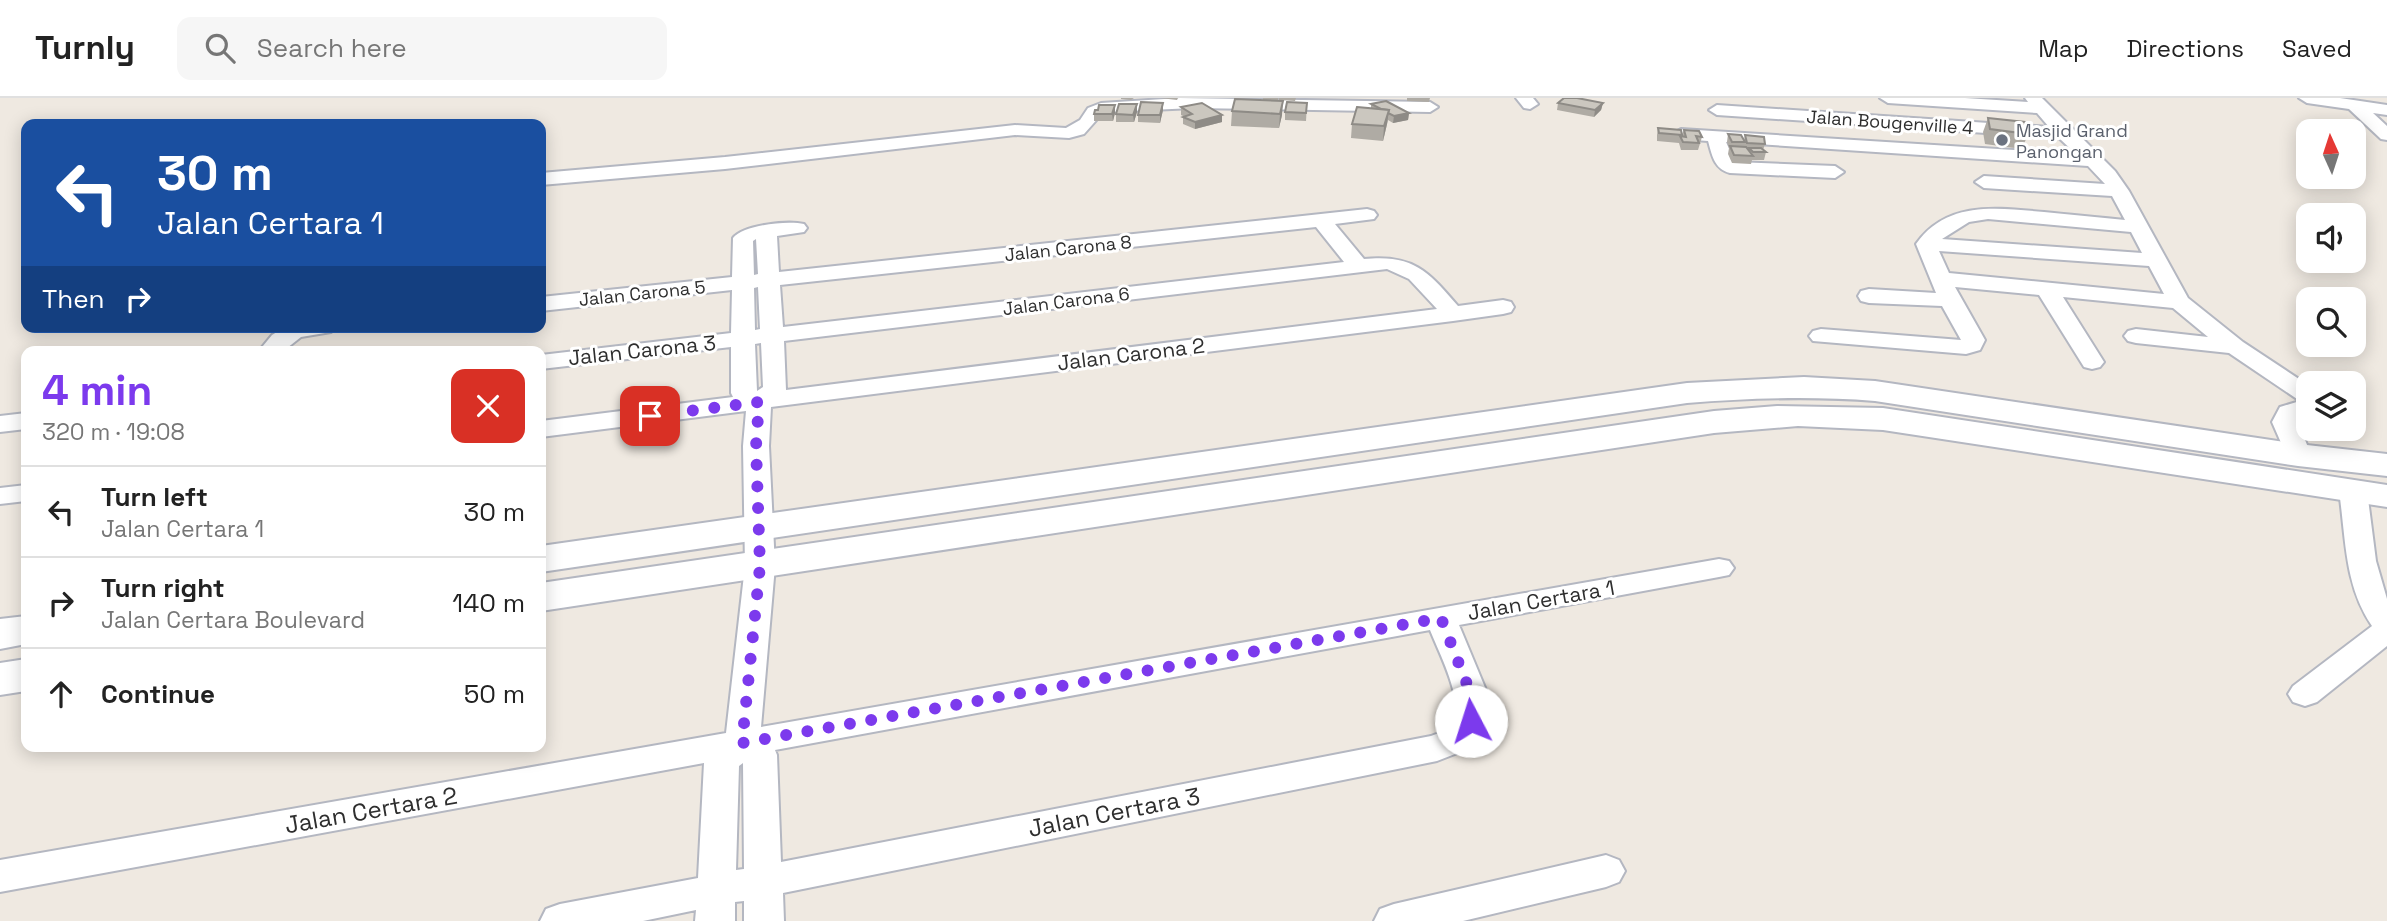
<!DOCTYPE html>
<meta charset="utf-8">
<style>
body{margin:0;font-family:"Space Grotesk",sans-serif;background:#f6f6f6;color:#222;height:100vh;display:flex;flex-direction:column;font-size:26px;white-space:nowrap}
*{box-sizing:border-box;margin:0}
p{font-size:23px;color:#767676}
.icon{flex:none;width:38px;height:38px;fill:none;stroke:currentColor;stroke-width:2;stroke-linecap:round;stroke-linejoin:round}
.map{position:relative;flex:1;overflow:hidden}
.details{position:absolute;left:21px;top:248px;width:525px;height:406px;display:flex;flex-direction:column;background:#fff;border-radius:14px;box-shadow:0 4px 18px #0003}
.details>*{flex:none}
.hud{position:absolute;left:21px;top:21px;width:525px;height:214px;border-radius:14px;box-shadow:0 4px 18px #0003;background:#1a4fa0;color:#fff;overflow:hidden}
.needle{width:46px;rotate:357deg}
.tools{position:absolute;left:2296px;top:21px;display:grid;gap:14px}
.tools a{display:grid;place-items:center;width:70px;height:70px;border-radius:14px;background:#fff;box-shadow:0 4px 18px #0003;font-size:35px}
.pin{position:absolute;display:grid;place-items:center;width:60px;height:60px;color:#fff;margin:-30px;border-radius:14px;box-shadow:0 4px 10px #0006}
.me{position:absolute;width:77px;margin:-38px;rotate:355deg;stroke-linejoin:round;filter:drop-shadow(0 0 5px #0008)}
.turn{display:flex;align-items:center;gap:24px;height:147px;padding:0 21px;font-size:32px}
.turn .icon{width:91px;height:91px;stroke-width:2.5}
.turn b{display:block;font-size:49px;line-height:60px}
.then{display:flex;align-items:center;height:66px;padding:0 21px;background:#0003;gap:14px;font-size:26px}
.round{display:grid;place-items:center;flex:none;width:74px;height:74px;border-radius:14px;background:#f6f6f6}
.overview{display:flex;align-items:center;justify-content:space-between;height:119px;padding:0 21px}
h1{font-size:42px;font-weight:700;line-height:52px;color:#7c3aed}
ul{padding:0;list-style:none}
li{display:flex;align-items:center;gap:21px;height:91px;padding:0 21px;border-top:2px solid #e0e0e0}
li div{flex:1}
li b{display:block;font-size:26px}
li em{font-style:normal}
header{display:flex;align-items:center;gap:42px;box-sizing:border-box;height:98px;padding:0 35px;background:#fff;border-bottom:2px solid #e0e0e0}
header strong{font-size:33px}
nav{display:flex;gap:38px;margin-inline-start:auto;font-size:24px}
.search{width:490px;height:63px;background:#f6f6f6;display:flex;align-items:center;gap:18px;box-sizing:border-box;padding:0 24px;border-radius:14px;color:#767676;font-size:26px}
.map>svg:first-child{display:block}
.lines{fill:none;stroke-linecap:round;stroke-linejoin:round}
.street-casing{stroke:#b4b7c1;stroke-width:4}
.secondary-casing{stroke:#b4b7c1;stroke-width:4}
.street{fill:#fff;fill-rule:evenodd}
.secondary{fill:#fff;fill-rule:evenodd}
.wall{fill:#afaba4}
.shaded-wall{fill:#8e8b86}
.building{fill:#cbc7bf;stroke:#8e8b86;stroke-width:2}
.route{stroke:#7c3aed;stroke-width:12;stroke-dasharray:0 21.6}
.worship-dot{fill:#6b7280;stroke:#fff;stroke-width:2.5}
.labels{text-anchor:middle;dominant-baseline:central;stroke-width:6;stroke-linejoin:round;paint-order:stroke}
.far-street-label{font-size:18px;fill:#2e2e2e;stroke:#fff}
.far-worship-label{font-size:18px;fill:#5b616d;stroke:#fff;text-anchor:start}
.street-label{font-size:21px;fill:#2e2e2e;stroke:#fff}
.near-street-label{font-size:24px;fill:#2e2e2e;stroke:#fff}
</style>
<header>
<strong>Turnly</strong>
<div class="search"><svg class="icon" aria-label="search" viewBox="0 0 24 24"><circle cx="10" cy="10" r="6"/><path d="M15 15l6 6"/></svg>Search here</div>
<nav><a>Map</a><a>Directions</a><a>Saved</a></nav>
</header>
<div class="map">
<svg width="2387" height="823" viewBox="0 0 2387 823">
<rect width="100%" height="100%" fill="#efe9e1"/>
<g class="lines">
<defs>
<g id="street">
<polygon points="1180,0 1430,4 1438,9 1430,14 1193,10 1109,14 1100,18 1084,36 1069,40 1015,37 725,71 541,87 541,75 725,59 1015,27 1066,30 1080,22 1088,10 1101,5"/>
<polygon points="1516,0 1533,0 1538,6 1530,11 1524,10"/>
<path d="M1880,0H1965L2028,4L2025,0H2042L2115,73L2129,93L2188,200L2243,244L2308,287V317L2300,319L2298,324L2311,357L2307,363L2298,365L2289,363L2272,324L2280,309L2300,303L2229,255L2136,245L2128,243L2124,238L2128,233L2136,231L2208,239L2173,210L2063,199L2104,264L2100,269L2092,271L2084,269L2039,197L1955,189L1985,242L1980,252L1966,256L1813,243L1809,238L1813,233L1821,231L1961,242L1942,208L1869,205L1861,203L1858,198L1861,193L1869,191L1936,195L1916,146C1947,102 1997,110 2044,114C2071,117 2098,119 2125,122L2112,98L1984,90L1975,84L1984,78L2105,86L2088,68L1726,44L1735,64L1835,68L1844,74L1835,80L1730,75C1714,71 1712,57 1708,43L1681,41L1672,36L1681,31L2076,56L2059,40L1717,17L1709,12L1717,7L2049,29L2037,15L1888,5ZM1988,121L2131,134L2142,155L1942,141L1969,124ZM1939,153L2149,168L2164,196L1949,175Z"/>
<polygon points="2299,0 2340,0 2387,7 2387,17 2373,15 2387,28 2387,42 2381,41 2349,11 2307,5"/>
<path d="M1367,111L1374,113L1377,117L1374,121L1335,126L1364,161C1413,156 1428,173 1458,208L1503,202L1511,204L1514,209L1511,214L1503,216L1453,223L771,309L769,348L775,468L761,629L1719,461L1729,463L1734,470L1729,477L1719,479L1459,527L1491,604L1488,623L1473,649L1437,663L783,795L784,823H744V803L735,804V823H695L696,812L643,823H540L546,811L560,806L698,780L704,665L0,794V762L726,635L745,468L743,348L746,313L541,339V323L733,299L731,295V249L541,271V257L731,235L732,192L541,213V199L732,179L733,140C743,127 788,122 804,126L807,130L804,134L777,138L779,174ZM1316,129L1344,164L783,229L780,187ZM756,141L758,176L754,177L753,143ZM1387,171L1409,181L1437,211L786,292L784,243ZM758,189L760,231L755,232L754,190ZM761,245L763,289L757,293L755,246ZM1430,532C1439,555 1467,607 1451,628C1446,634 1438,635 1431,638L781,764L777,657L775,652ZM743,665L744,771L736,772L739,668Z"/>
<polygon points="285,229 334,229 331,234 301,239 282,254 258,254 272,237"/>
<polygon points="26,315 26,331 0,334 0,318"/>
<path d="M2353,385L2363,387L2367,393L2376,463L2387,501V548L2317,604L2305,608L2293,604L2288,596L2293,588L2372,528C2344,487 2346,440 2339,393L2343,387Z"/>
<polygon points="26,387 26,403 0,406 0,390"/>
<polygon points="1606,757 1619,762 1625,773 1619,784 1606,789 1463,823 1374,823 1380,811 1394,806"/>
</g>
<g id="secondary">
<path d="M1804,279L1875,283L2298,346L2387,356V378L2298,368L1875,303C1812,298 1750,300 1687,305L541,474V448L1687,285Z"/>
<polygon points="1777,308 1883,310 2387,387 2387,409 1883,332 1798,328 1714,335 541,513 541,485 1714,313"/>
<polygon points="26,518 26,546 0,551 0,521"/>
<polygon points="26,561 26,593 0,597 0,565"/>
</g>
</defs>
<use href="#street" class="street-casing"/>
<use href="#secondary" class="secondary-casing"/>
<use href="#street" class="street"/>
<use href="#secondary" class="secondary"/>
</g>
<g class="wall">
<polygon points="1121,0 1134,0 1131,2 1121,1"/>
<polygon points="1160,0 1178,0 1177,2"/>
<polygon points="1263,0 1278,0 1282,17 1279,30 1231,28 1232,13 1263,2"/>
<polygon points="1279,0 1296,0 1295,3 1279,2"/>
<polygon points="1407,0 1430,0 1429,4 1407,3"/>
<polygon points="1307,5 1306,23 1285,22 1285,14"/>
<polygon points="1558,5 1603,5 1601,12 1594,19 1557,12"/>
<polygon points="1137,6 1137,14 1134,24 1116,24 1116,16"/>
<polygon points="1371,6 1409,15 1408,22 1393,25 1388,22 1383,43 1351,40 1352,26 1371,10"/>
<polygon points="1115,7 1115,15 1113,23 1094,23 1094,16"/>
<polygon points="1181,9 1222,17 1222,24 1195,31 1183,26 1183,18 1181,17"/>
<polygon points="1163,12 1160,25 1138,24 1138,17"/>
<polygon points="1988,20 2028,36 2022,51 1985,46 1983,34"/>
<polygon points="1658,30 1682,37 1681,38 1684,32 1702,39 1698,52 1681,52 1679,45 1657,43 1657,37"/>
<polygon points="1728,36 1744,43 1745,37 1765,46 1763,52 1766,54 1764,62 1752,62 1751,66 1732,65 1728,56 1729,50 1727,44"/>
</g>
<g class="shaded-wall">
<polygon points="1283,3 1282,17 1279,30 1280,16"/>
<polygon points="1163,5 1163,12 1160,25 1160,17"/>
<polygon points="1603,5 1601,12 1594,19 1595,12"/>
<polygon points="1137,6 1137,14 1134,24 1133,17"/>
<polygon points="1115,7 1115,15 1113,23 1112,16"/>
<polygon points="1389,12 1387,26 1383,43 1384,28"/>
<polygon points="1409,15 1408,22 1393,25 1394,18"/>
<polygon points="1222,17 1222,24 1195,31 1195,24"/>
</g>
<g class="building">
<polygon points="1564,0 1577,0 1603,5 1595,12 1558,5"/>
<polygon points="1235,1 1283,3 1280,16 1232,13"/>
<polygon points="1386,3 1409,15 1394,18 1388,15 1389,12 1381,11 1371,6"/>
<polygon points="1141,4 1163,5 1160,17 1138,17"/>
<polygon points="1287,4 1307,5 1306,15 1285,14"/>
<polygon points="1202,5 1222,17 1195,24 1183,19 1192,16 1181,9"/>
<polygon points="1119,6 1137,6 1133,17 1116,16"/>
<polygon points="1099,7 1115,7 1112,16 1094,16 1095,12 1098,12"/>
<polygon points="1357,9 1389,12 1384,28 1352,26"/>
<polygon points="1988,20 2025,24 2028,36 1990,31"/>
<polygon points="1658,30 1681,32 1682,37 1659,35"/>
<polygon points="1684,32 1699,33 1702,39 1696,38 1699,45 1683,44 1680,38 1686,39"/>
<polygon points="1728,36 1741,37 1745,44 1732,44"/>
<polygon points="1745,37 1764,39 1765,46 1747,45"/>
<polygon points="1730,48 1746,49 1753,58 1734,57"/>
<polygon points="1749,50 1761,50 1766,54 1753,54"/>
</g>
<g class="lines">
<polyline class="route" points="650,318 759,304 756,348 760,468 742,645 1441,520 1474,604 1471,623"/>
</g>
<circle class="worship-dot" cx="2002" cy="42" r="7"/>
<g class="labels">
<g class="far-street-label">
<text transform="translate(1890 24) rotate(4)">Jalan Bougenville 4</text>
<text transform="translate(1068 150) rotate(-6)">Jalan Carona 8</text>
<text transform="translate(642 195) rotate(-6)">Jalan Carona 5</text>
<text transform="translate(1066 203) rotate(-7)">Jalan Carona 6</text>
</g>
<g class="far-worship-label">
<text x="2016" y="32">Masjid Grand<tspan x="2016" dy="21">Panongan</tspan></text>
</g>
<g class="street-label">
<text transform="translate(642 252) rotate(-6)">Jalan Carona 3</text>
<text transform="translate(1131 256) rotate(-7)">Jalan Carona 2</text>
<text transform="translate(1541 502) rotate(-10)">Jalan Certara 1</text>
</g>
<g class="near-street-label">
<text transform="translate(371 712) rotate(-10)">Jalan Certara 2</text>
<text transform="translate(1114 714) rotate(-11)">Jalan Certara 3</text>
</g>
</g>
</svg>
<div class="tools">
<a><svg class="needle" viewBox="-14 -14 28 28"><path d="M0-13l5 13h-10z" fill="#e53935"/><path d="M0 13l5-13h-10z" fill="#767676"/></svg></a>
<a><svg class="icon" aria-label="sound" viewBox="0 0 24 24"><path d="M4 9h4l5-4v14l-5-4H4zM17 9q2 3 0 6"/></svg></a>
<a><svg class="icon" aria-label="search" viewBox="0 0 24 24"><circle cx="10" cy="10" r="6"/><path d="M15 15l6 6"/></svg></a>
<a><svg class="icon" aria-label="layers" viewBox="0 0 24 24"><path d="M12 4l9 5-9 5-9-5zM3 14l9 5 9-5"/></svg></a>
</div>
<div class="pin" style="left:650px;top:318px;background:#d93025"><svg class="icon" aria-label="arrive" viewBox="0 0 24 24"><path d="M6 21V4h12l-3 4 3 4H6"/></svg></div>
<svg class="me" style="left:1471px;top:623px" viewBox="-20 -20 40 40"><circle r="19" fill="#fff"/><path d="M0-13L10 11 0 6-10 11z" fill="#7c3aed"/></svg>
<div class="hud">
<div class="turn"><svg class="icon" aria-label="left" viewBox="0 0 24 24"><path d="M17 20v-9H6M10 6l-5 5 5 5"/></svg><div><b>30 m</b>Jalan Certara 1</div></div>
<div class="then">Then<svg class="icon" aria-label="right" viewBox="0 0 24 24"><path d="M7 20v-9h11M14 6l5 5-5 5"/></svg></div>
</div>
<section class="details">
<div class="overview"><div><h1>4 min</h1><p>320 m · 19:08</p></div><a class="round" style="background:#d93025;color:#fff"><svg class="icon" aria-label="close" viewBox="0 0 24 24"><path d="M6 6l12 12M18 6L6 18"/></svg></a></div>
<ul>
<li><svg class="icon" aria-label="left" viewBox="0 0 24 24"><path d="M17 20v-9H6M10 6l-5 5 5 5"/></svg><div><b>Turn left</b><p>Jalan Certara 1</p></div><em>30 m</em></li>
<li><svg class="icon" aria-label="right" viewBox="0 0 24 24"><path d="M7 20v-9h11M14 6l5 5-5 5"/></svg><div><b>Turn right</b><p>Jalan Certara Boulevard</p></div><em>140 m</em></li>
<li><svg class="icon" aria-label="ahead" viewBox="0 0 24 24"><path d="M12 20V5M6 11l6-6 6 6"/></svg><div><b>Continue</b></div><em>50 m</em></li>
</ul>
</section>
</div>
